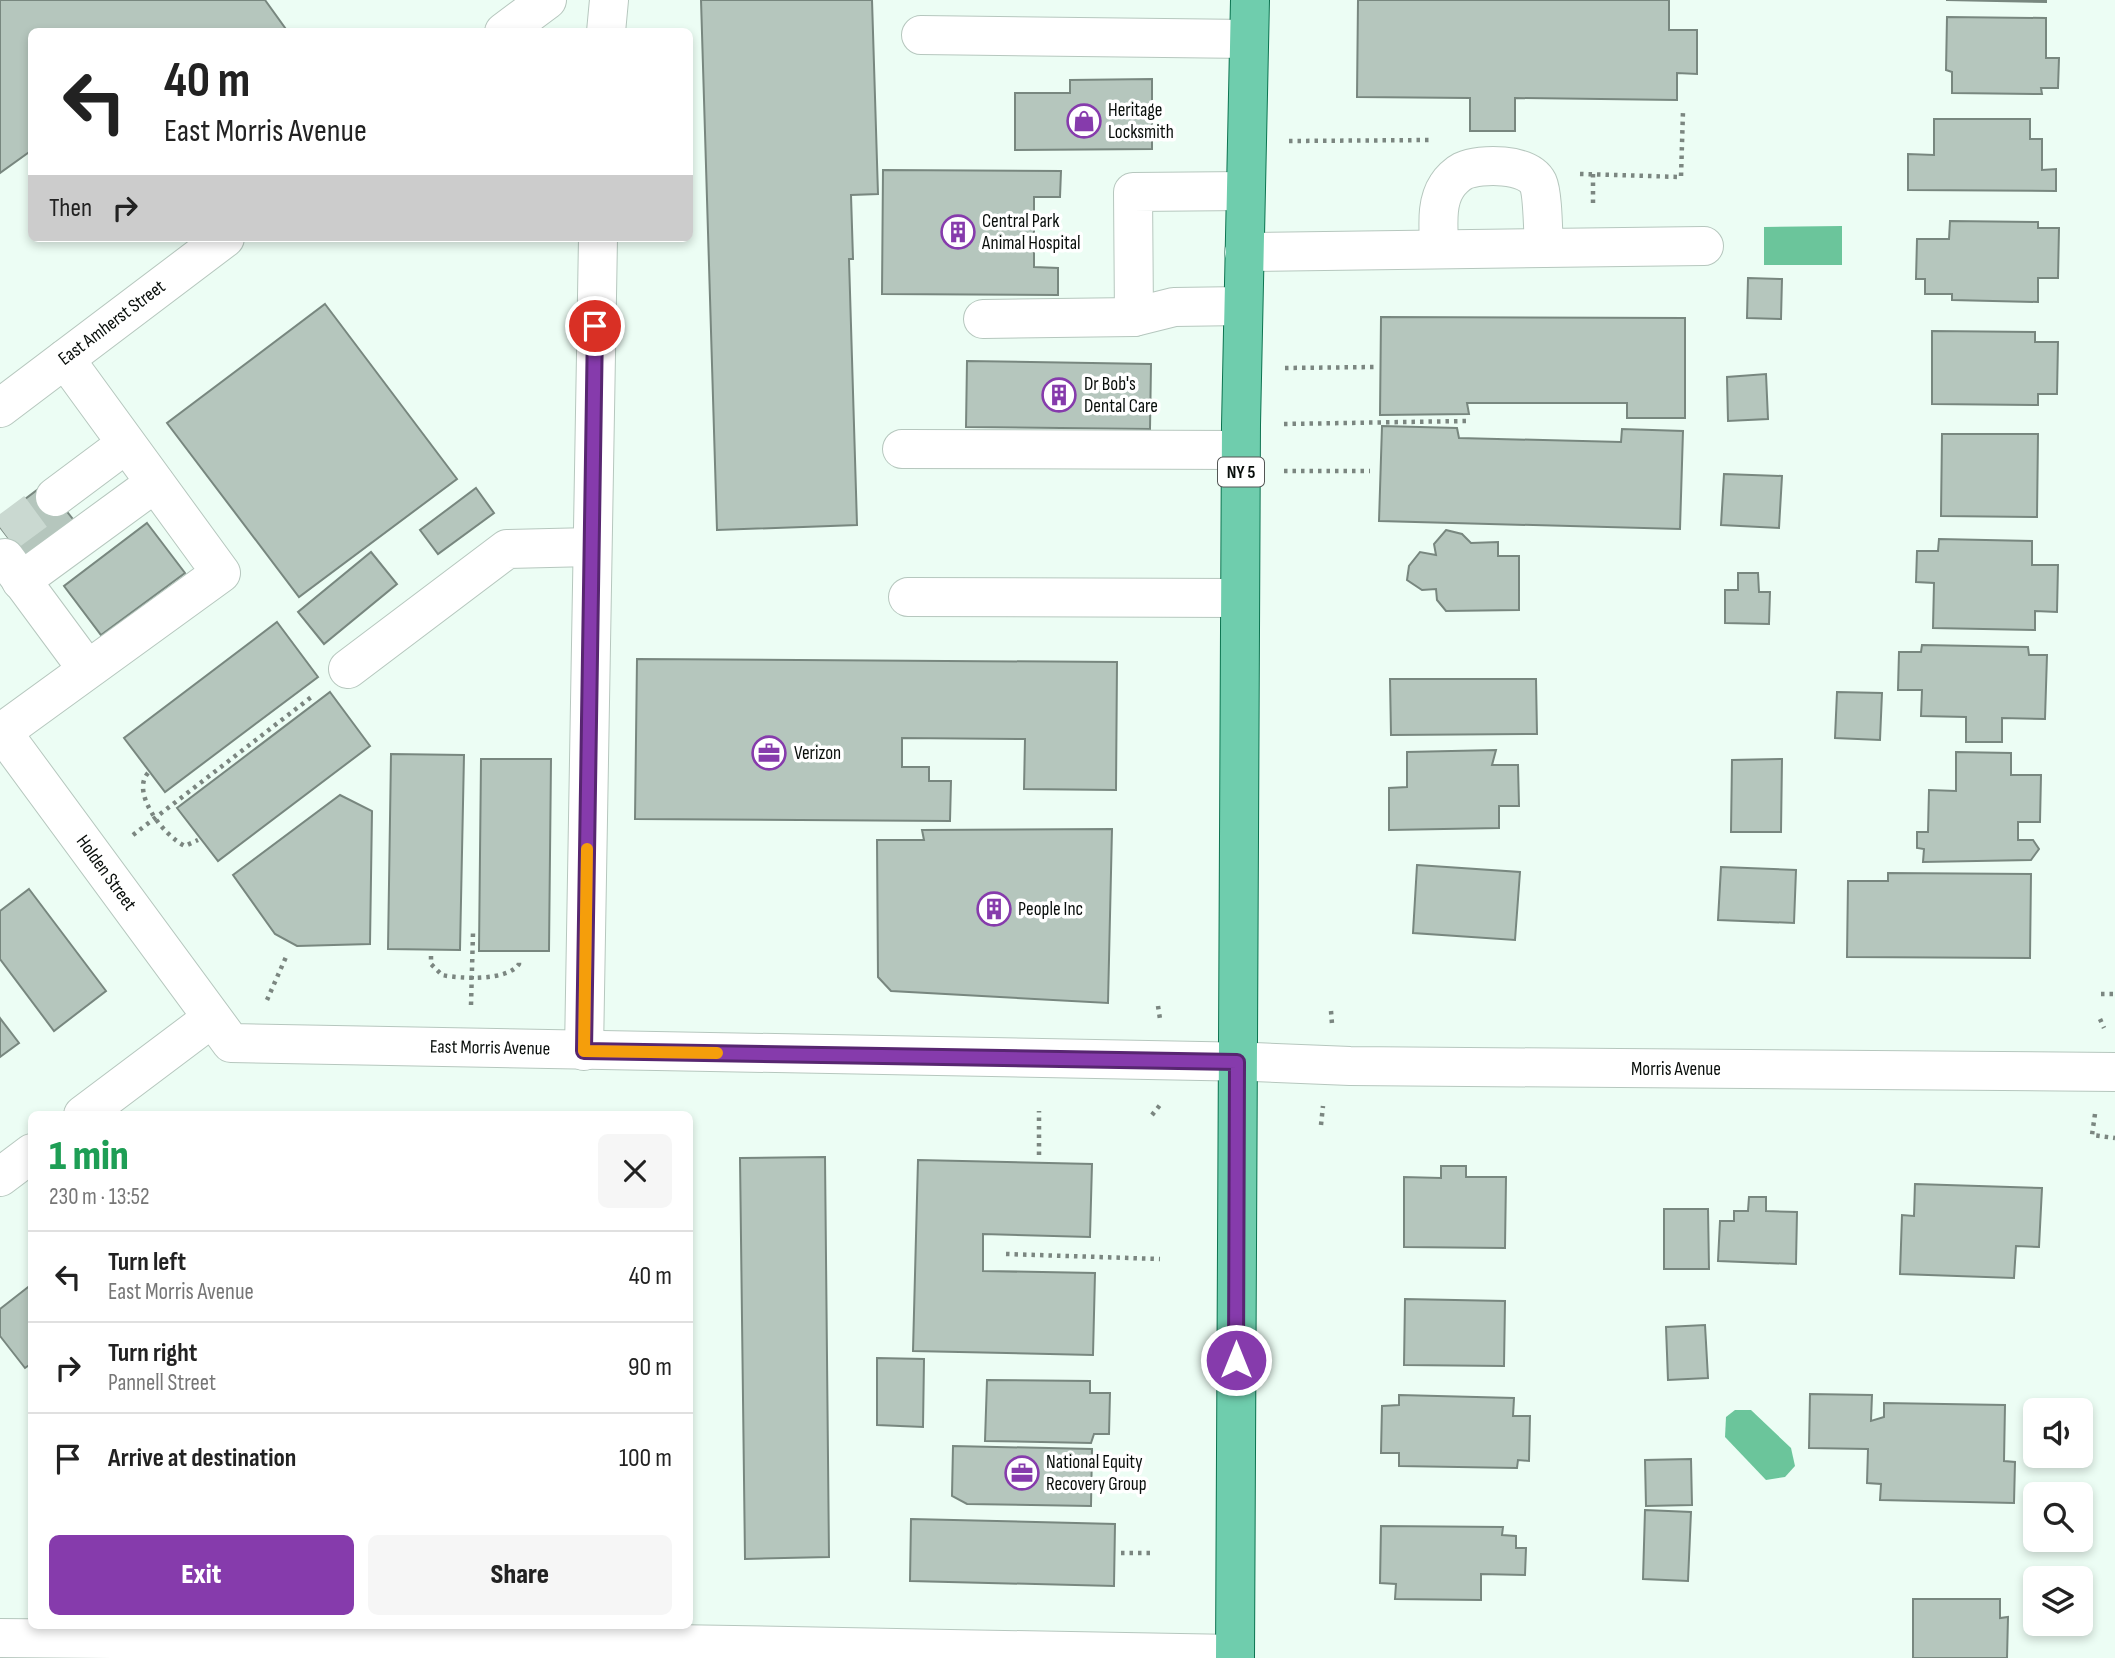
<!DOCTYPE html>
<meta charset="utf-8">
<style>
body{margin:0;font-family:"Sofia Sans Condensed",sans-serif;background:#f6f6f6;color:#222;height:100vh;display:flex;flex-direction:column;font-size:26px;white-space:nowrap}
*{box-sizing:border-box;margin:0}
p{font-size:23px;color:#767676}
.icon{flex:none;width:38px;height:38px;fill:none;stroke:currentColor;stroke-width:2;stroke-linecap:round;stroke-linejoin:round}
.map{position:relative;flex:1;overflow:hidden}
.side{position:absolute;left:28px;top:1111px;width:665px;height:518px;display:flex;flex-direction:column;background:#fff;border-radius:10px;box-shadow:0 4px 10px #0003}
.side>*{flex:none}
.hud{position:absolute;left:28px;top:28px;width:665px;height:214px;border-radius:10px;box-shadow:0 4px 10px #0003;background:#fff;color:#222;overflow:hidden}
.tools{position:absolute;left:2023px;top:1398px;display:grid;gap:14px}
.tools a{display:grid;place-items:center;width:70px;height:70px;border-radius:10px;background:#fff;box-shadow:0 4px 10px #0003;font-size:35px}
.pin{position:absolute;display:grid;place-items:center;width:60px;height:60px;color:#fff;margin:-30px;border:4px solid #fff;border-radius:50%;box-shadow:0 2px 7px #0007}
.me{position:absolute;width:77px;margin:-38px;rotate:0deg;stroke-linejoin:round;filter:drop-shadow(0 0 5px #0008)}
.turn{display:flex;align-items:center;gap:24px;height:147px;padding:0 21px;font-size:32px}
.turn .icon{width:91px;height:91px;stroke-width:2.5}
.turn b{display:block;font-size:49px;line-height:60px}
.then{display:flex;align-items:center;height:66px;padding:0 21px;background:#0003;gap:14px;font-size:26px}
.round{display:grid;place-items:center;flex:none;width:74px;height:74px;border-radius:10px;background:#f6f6f6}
.summary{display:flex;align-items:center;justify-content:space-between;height:119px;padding:0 21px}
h1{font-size:42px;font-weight:800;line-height:52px;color:#1e9e55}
.cta{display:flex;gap:14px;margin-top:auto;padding:14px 21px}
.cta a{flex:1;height:80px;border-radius:10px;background:#863bac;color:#fff;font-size:28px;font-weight:800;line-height:80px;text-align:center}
.cta a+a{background:#f6f6f6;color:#222}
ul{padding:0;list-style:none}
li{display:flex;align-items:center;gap:21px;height:91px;padding:0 21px;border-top:2px solid #e0e0e0}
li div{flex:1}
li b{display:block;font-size:26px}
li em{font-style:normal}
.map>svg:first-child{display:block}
.water{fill:#6bc59b}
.building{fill:#b5c6bd;stroke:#78877f;stroke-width:2}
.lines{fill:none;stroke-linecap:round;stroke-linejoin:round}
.minor-tunnel{stroke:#cad9d1;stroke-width:38;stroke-dasharray:38 19;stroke-linecap:butt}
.minor-casing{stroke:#b6c7be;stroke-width:40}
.major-casing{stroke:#0d7451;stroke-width:40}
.path{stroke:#7b8680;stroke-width:4.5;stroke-dasharray:3.5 5;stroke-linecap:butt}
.minor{stroke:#fff;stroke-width:38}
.major{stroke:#6fcdad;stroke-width:38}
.route-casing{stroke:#572670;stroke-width:18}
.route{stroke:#863bac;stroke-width:12}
.slow{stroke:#f59e0b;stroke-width:12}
.labels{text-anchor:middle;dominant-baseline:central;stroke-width:7;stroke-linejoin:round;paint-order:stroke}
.shield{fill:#fff;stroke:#535654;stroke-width:2}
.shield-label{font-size:18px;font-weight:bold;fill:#090e0b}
.poi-label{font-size:19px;fill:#090e0b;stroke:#fff;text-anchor:start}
.street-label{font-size:19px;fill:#090e0b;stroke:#fff}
</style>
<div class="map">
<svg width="2115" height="1658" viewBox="0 0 2115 1658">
<rect width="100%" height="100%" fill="#ecfdf4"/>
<g class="water">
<polygon points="1842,226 1842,265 1764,265 1764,227"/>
<polygon points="1735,1410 1751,1410 1791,1448 1795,1466 1785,1477 1766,1480 1725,1437 1726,1417"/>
</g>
<g class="building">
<polygon points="0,0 265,0 288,32 32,32 32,150 0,173"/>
<polygon points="701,0 872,0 878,194 851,195 853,259 849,259 857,525 717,530"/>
<polygon points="1358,0 1669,0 1669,30 1697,30 1697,74 1677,73 1677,100 1515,98 1515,131 1470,131 1470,98 1357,97"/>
<polygon points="1946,0 2046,0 2046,2"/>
<polygon points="1947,17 2046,18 2046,58 2059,58 2058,88 2041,88 2042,94 1952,93 1952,72 1946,70"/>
<polygon points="1152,79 1152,149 1015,150 1015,93 1070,93 1070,80"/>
<polygon points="1934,119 2030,119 2030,139 2042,139 2042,170 2056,169 2056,191 1908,190 1908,154 1934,155"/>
<polygon points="883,170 1061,171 1060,197 1034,197 1034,267 1058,268 1058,295 882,294"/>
<polygon points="1950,221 2038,222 2038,228 2059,228 2058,278 2038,278 2038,302 1952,300 1952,294 1925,294 1925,279 1916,279 1917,239 1949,239"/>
<polygon points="1748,278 1782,279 1781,319 1747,318"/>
<polygon points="325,304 457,479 299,597 167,423"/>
<polygon points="1381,317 1685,318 1685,418 1627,418 1627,403 1467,403 1469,414 1380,415"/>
<polygon points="1932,331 2035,332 2035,342 2058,342 2057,394 2038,394 2038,405 1932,404"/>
<polygon points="967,361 1151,364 1150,429 966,427"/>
<polygon points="1766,374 1768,419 1728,421 1727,377"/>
<polygon points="1382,426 1457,428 1459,438 1621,442 1622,429 1683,431 1680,529 1379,521"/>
<polygon points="1942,434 2038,434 2037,517 1941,516"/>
<polygon points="1724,474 1782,476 1779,528 1721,525"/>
<polygon points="45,484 76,523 26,561 0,527 0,518"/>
<polygon points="476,488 494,513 438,554 420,530"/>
<polygon points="147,523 185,573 101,635 64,586"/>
<polygon points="1446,530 1462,534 1471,543 1498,542 1498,556 1519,556 1519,610 1446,611 1437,600 1436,589 1422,590 1407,580 1409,566 1420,552 1436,555 1434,544"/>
<polygon points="1939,539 2032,541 2032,565 2058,565 2057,612 2035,611 2035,630 1933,628 1934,583 1916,582 1917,551 1938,551"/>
<polygon points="371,552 397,584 324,644 298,612"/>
<polygon points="1738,573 1758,573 1759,592 1770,592 1769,624 1725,623 1725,590 1738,590"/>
<polygon points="277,622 318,677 165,792 124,738"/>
<polygon points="1922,645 2028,647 2029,655 2047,655 2045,719 2002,718 2002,742 1966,742 1966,717 1921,716 1922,690 1898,690 1899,652 1921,652"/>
<polygon points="637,659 1117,662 1116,790 1024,789 1025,739 902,738 902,767 929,767 929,781 951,781 950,821 635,819"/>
<polygon points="1390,679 1536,679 1537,734 1391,735"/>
<polygon points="330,692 370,746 218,861 177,808"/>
<polygon points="1837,692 1882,693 1880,740 1835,738"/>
<polygon points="1496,750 1492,765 1518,765 1519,806 1499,806 1499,828 1389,830 1389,788 1407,787 1407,752"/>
<polygon points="1956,752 2011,753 2011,775 2041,775 2040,822 2018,822 2018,840 2033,840 2039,849 2031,860 1923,862 1924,849 1917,848 1917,832 1928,832 1929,790 1956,791"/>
<polygon points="391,754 464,755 460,950 388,949"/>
<polygon points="481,759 551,759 549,951 479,951"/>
<polygon points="1782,759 1781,832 1731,832 1732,760"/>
<polygon points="340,795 372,811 370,944 297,946 275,934 233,875"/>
<polygon points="1112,829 1108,1003 891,991 878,977 877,840 924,840 922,830"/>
<polygon points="1417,865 1520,872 1515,940 1413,933"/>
<polygon points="1721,867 1796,870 1794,923 1718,920"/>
<polygon points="1888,873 2031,874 2030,958 1847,957 1848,881 1888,881"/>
<polygon points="29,889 106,991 54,1031 0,959 0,911"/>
<polygon points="0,1018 19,1043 0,1057"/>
<polygon points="825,1157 829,1557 745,1559 740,1158"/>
<polygon points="918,1160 1092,1164 1090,1237 983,1234 983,1271 1095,1273 1093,1355 913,1351"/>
<polygon points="1441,1166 1466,1166 1466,1177 1506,1177 1505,1248 1404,1247 1404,1177 1441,1178"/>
<polygon points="1915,1184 2042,1188 2039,1247 2016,1246 2014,1278 1900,1274 1902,1215 1914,1216"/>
<polygon points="1749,1197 1766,1197 1766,1211 1797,1212 1796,1264 1718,1261 1720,1221 1734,1221 1734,1211 1748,1211"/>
<polygon points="1664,1209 1708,1209 1709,1269 1664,1269"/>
<polygon points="32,1284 32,1363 25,1368 0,1336 0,1309"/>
<polygon points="1405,1299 1505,1301 1504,1366 1404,1365"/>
<polygon points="1705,1325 1708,1378 1668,1380 1666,1327"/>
<polygon points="877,1358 924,1359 923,1427 877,1425"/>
<polygon points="987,1380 1090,1381 1090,1393 1110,1393 1109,1434 1094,1434 1091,1443 985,1441"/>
<polygon points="1810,1394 1872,1395 1871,1421 1884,1417 1884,1403 2005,1405 2004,1461 2015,1462 2014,1503 1880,1500 1881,1484 1867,1483 1868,1449 1809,1448"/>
<polygon points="1399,1395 1514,1398 1513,1416 1530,1416 1529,1461 1518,1460 1517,1468 1399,1466 1399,1453 1381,1453 1382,1406 1399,1405"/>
<polygon points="953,1446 1092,1449 1091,1506 967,1504 952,1496"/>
<polygon points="1691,1459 1692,1505 1646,1506 1645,1460"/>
<polygon points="1645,1510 1691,1512 1688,1581 1643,1579"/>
<polygon points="911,1519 1115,1524 1114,1586 910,1581"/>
<polygon points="1381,1526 1503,1527 1502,1535 1516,1536 1516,1548 1526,1548 1525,1575 1481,1574 1481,1600 1395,1599 1396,1584 1380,1583"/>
<polygon points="1913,1599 2000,1599 2000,1618 2008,1617 2007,1658 1913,1658"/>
</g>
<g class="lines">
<polyline class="minor-tunnel" points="5,534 55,497"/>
<defs>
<g id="minor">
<polyline points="504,32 547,0"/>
<polyline points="606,32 609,0"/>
<polyline points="921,35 1249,39"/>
<path d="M1439,249C1439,229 1435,204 1447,186C1450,181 1457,174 1463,171C1481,163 1528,163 1538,183C1543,194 1543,234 1544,248"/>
<polyline points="1244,252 1704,246"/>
<polyline points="1134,317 1133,192 1245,191"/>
<polyline points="983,319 1134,317 1174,307 1243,306"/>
<polyline points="0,408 225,238"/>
<polyline points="902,449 1240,450"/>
<polyline points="55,497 126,444"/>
<polyline points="5,558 87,669"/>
<polyline points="21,581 155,483"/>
<polyline points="908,597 1239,598"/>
<polyline points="348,669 507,549 591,547"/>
<polyline points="0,729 231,1043 1254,1062 1350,1066 2115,1072"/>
<polyline points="2,732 221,573 65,359"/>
<polyline points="584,1051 598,238"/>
<polyline points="83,1115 212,1018"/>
<polyline points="0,1177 32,1153"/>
<polyline points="0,1638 673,1644 1235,1654"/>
</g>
<polyline id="major" points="1235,1658 1241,425 1250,0"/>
</defs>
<use href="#minor" class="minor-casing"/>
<use href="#major" class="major-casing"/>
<g class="path">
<polyline points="1289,141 1431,140"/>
<polyline points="1580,174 1681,177 1683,111"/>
<polyline points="1593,174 1593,205"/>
<polyline points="1285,368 1376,367"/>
<polyline points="1284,424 1466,421"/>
<polyline points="1284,471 1370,471"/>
<path d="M148,773C130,793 165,837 185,846L198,840"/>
<polyline points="133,835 314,695"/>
<path d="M431,956V964L442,975C461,979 508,981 519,964V958"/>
<polyline points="2101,994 2115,994"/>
<polyline points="267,1000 286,957"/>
<polyline points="471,1005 473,933"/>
<polyline points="1158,1006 1160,1019"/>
<polyline points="1331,1011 1332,1024"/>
<polyline points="2100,1019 2104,1028"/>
<polyline points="2095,1114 2092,1135 2115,1138"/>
<polyline points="1152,1115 1160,1105"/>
<polyline points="1321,1125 1323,1106"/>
<polyline points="1039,1155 1039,1111"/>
<polyline points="1006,1254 1160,1259"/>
<polyline points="1121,1553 1155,1553"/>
</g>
<use href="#minor" class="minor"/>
<use href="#major" class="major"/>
</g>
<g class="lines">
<defs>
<polyline id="route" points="595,326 584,1051 1237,1062 1236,1360"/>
</defs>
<use href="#route" class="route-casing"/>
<use href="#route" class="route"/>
<polyline class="slow" points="587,849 584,1051 717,1053"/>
</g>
<defs>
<symbol id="shop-ring" viewBox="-11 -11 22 22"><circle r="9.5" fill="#fff" stroke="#863bac" stroke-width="1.5"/><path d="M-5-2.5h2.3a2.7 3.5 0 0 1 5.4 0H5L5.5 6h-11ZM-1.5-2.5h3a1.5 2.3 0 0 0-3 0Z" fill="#863bac"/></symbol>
<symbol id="building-ring" viewBox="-11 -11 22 22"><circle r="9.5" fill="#fff" stroke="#863bac" stroke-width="1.5"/><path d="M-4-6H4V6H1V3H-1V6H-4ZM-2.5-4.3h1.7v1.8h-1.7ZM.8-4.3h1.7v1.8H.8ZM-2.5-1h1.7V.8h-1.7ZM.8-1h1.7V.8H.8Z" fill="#863bac"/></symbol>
<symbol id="office-ring" viewBox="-11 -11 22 22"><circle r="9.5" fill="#fff" stroke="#863bac" stroke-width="1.5"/><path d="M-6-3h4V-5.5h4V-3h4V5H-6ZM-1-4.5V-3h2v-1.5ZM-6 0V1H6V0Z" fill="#863bac"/></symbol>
</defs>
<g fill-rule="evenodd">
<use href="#shop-ring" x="1065" y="102" width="38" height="38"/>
<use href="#building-ring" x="939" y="213" width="38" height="38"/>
<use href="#building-ring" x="1040" y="376" width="38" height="38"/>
<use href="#office-ring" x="750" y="734" width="38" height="38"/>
<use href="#building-ring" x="975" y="890" width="38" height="38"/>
<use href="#office-ring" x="1003" y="1454" width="38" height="38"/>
</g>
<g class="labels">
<rect class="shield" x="1218" y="457.5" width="46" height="29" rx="5"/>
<g class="shield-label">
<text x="1241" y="472">NY 5</text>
</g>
<g class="poi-label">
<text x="1108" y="110">Heritage<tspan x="1108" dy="22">Locksmith</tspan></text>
<text x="982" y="221">Central Park<tspan x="982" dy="22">Animal Hospital</tspan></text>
<text x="1084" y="384">Dr Bob's<tspan x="1084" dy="22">Dental Care</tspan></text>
<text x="794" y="753">Verizon</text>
<text x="1018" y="909">People Inc</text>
<text x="1046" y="1462">National Equity<tspan x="1046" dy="22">Recovery Group</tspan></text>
</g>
<g class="street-label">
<text transform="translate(112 323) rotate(-37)">East Amherst Street</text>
<text transform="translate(106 873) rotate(54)">Holden Street</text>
<text transform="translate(490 1048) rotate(1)">East Morris Avenue</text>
<text x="1676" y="1069">Morris Avenue</text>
</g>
</g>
</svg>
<div class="tools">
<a><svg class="icon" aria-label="sound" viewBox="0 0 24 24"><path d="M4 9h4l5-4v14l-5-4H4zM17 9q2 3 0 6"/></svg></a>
<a><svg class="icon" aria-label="search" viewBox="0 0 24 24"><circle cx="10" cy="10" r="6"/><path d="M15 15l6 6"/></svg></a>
<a><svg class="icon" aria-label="layers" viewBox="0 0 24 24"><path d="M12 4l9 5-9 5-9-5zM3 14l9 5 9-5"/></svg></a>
</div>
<div class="pin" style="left:595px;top:326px;background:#d93025"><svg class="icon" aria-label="arrive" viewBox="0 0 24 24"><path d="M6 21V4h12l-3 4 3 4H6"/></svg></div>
<svg class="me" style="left:1236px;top:1360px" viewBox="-20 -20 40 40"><circle r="17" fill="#863bac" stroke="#fff" stroke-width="3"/><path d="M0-11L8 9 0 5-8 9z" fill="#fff"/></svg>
<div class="hud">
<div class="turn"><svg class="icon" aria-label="left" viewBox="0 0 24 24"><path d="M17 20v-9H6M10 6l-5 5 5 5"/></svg><div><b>40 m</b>East Morris Avenue</div></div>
<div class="then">Then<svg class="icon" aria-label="right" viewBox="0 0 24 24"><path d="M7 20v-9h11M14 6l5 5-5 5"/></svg></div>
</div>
<section class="side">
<div class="summary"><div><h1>1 min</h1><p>230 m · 13:52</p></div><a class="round"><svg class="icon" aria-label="close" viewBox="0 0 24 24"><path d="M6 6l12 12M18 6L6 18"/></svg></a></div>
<ul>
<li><svg class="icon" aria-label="left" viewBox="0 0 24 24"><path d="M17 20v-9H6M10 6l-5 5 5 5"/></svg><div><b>Turn left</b><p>East Morris Avenue</p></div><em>40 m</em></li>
<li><svg class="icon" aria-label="right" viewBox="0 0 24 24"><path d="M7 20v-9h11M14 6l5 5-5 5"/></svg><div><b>Turn right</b><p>Pannell Street</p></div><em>90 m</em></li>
<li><svg class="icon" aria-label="arrive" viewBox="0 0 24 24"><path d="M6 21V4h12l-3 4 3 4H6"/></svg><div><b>Arrive at destination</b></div><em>100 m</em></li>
</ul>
<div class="cta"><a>Exit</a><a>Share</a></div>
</section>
</div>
